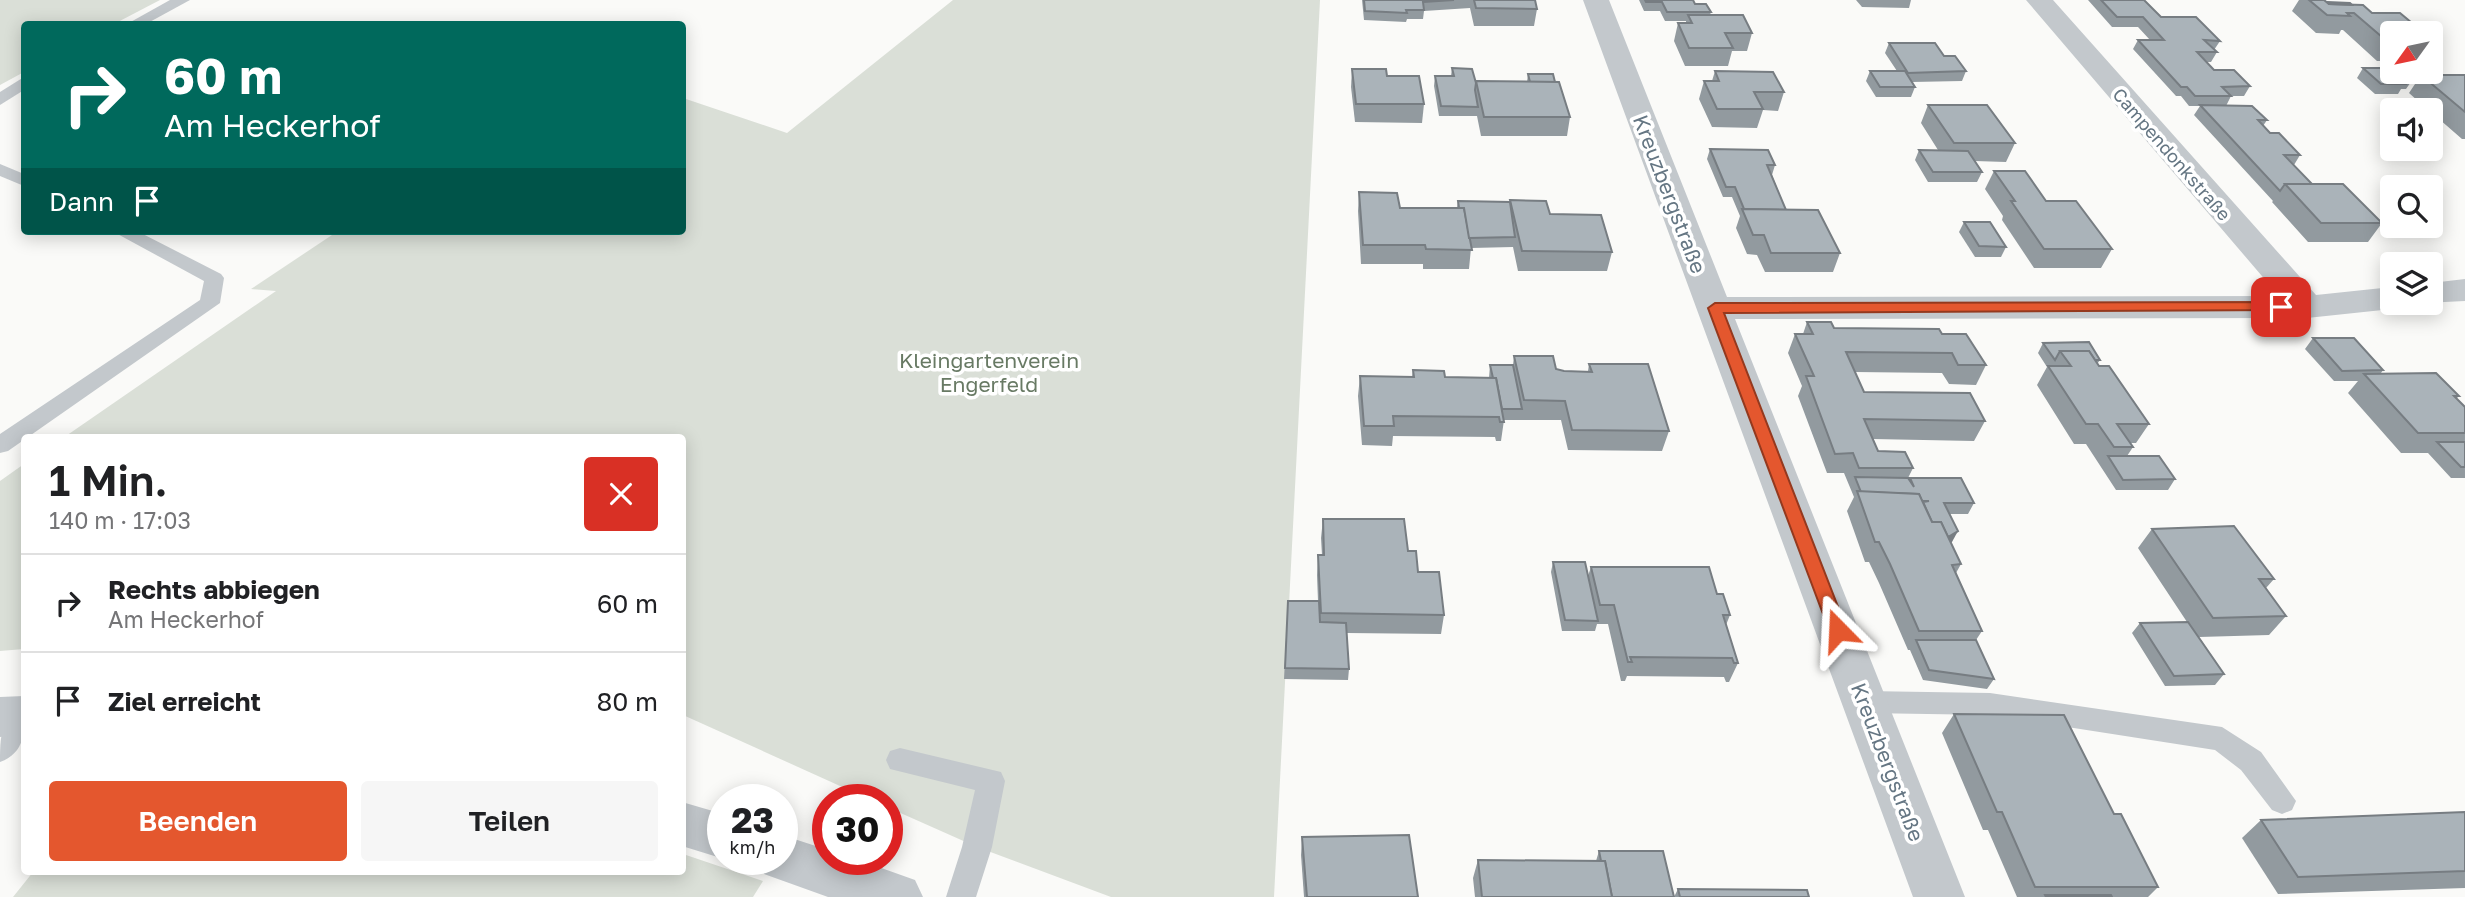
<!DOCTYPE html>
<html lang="de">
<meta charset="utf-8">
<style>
body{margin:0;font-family:"Golos Text",sans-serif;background:#f6f6f6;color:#202124;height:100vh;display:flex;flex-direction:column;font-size:26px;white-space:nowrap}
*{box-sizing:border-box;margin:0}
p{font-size:23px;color:#757577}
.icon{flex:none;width:38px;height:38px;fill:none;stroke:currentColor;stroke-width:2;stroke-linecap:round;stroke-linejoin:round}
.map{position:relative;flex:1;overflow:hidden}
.details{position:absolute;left:21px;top:434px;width:665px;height:441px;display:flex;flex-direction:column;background:#fff;border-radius:7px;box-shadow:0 4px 18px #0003}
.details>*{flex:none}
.top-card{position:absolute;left:21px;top:21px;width:665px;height:214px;border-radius:7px;box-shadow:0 4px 18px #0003;background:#00695c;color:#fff;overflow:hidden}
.needle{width:46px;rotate:237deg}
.buttons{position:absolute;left:2380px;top:21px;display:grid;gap:14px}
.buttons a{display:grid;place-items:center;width:63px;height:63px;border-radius:7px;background:#fff;box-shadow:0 4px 18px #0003;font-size:35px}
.speed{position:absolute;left:707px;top:784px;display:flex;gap:14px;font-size:35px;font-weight:700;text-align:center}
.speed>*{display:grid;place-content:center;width:91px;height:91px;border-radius:50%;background:#fff;box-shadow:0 4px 18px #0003;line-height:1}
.speed small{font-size:18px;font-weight:400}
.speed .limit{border:10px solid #d22;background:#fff;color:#111}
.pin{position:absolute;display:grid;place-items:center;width:60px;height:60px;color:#fff;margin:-30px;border-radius:14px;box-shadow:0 4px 10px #0006}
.me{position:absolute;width:77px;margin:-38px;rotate:339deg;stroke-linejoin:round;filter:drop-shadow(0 0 5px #0008)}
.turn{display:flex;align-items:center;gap:24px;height:147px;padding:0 28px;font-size:32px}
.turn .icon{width:91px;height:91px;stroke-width:2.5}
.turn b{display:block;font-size:49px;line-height:60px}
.then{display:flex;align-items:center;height:66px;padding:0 28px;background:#0003;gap:14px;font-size:26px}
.round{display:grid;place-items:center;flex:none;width:74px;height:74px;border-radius:7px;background:#f6f6f6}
.head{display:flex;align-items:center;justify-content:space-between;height:119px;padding:0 28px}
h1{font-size:42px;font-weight:600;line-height:52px}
.button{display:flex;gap:14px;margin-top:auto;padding:14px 28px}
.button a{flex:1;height:80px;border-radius:7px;background:#e4572e;color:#fff;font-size:28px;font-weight:600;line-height:80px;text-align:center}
.button a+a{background:#f6f6f6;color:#202124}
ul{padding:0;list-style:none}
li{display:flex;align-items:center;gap:21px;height:98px;padding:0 28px;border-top:2px solid #e0e0e0}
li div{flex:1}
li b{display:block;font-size:26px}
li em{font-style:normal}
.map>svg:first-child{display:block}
.green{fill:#dadfd7}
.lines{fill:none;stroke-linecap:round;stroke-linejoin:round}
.service{fill:#c3c8cc;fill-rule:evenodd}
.minor{fill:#c3c8cc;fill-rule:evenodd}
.wall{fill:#929a9f}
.shaded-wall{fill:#777d82}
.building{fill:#aab3b9;stroke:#777d82;stroke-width:2}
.route{fill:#e4572e;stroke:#94391e;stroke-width:2}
.labels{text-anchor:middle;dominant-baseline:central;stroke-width:7;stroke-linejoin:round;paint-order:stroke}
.far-street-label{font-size:18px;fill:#657683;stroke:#fff}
.street-label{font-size:21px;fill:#657683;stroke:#fff}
.park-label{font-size:21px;fill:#687a64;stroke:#fff}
</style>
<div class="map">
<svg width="2465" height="897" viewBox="0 0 2465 897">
<rect width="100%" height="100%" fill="#fafaf8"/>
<g class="green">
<polygon points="0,0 160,0 114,24 24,24 24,72 0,85"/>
<polygon points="953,0 1320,0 1274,897 1111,897 977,847 887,807 887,800 871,800 683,715 682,438 63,438 276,291 251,289 338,231 682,231 683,98 787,133"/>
<polygon points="24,464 24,649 0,651 0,481"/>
<polygon points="683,854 763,881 753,897 13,897 33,872 682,872"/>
</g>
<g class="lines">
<g class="service">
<polygon points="170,0 190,0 146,24 127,24"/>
<polygon points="24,77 24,90 0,105 0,92"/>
<polygon points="0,164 24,174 24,186 0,176"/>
<polygon points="112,231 137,231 221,274 224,278 220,303 8,451 0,453 0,434 200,300 204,281"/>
<polygon points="1865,691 1990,693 2222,727 2261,752 2296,801 2292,810 2282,814 2272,810 2241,770 2215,750 1990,715 1865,713 1855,710 1852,702 1855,694"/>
<path d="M24,707C26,730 25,753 0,762C0,739 0,716 24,707Z"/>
<polygon points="900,748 1001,772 1005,781 992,847 976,897 946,897 962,847 975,790 890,769 886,760 890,751"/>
</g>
<g class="minor">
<polygon points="1583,0 1609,0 1727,297 2279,296 2026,0 2053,0 2316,295 2392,287 2392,303 2406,303 2392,309 2307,318 1735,319 1965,897 1913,897"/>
<polygon points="2465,279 2465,301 2424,303 2431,303 2431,283"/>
<polygon points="24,696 24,734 0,737 0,697"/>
<polygon points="682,802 723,814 724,859 682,846"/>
<polygon points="782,835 828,850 828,859 856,859 915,880 923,897 828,897 764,874 758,859 782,859"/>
</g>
</g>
<g class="wall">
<polygon points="1362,0 1535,0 1537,9 1534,26 1474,26 1470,8 1424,11 1423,19 1407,19 1406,22 1364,20"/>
<polygon points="1639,0 1693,0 1695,4 1711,12 1710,15 1752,33 1747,51 1732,51 1728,66 1685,66 1674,41 1678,23 1686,23 1686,21 1665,21 1660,11 1644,11"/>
<polygon points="1856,0 1911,0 1909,8 1862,7"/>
<polygon points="2088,0 2144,0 2161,17 2220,41 2214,50 2217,52 2211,62 2207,62 2214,70 2250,86 2244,96 2231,96 2226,106 2267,120 2263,126 2270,133 2300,155 2294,165 2312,184 2382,223 2368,242 2308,242 2272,202 2273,201 2194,115 2200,106 2189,106 2181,96 2176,96 2133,49 2138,40 2150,40 2138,27 2112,27"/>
<polygon points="2299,0 2324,0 2327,2 2350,3 2392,33 2392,61 2377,61 2343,30 2341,30 2339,34 2316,33 2292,11"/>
<polygon points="2431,39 2436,43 2431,52"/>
<polygon points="1889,43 1944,56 1966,71 1962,81 1912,82 1915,87 1911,97 1876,97 1866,81 1870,71 1897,71 1885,53"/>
<polygon points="1452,68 1476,82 1527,82 1528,74 1555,82 1570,117 1567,136 1481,136 1477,116 1439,116 1434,86 1435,76 1451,76"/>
<polygon points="2363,68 2413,79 2406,89 2401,89 2398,94 2375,94 2357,78"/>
<polygon points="1352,69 1387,76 1424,104 1422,123 1355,122 1351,87"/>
<polygon points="1715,71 1784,92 1778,111 1763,110 1757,128 1712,127 1699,99 1704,81 1712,81"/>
<polygon points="2421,75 2465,75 2465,139 2462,139 2431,112 2431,110 2428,110 2409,93"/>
<polygon points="1928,105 2015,143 2006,162 1975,161 1982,172 1977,182 1928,182 1915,160 1919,150 1938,150 1921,123"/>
<polygon points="1710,149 1775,165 1772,175 1786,210 1840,253 1833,272 1765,272 1757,255 1747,254 1736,228 1740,216 1732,197 1723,197 1707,159"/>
<polygon points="1994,171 2046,201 2112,249 2101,268 2034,268 2002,220 2003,216 1985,189"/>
<polygon points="1359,192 1400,208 1457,208 1458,201 1510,202 1550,214 1612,252 1607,271 1518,271 1513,247 1471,248 1469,269 1423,269 1423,264 1361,264 1358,211"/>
<polygon points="1964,222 2006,247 2001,257 1975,257 1959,232"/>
<polygon points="1807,322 1834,328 1942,334 1986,365 1976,385 1949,384 1942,373 1855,372 1864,392 1985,421 1974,441 1873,439 1878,451 1913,468 1908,478 1909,480 1910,478 1974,503 1968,514 1949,514 1952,542 1951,543 1961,564 1956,573 1982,631 1976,640 1994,679 1987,689 1923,680 1910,650 1908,650 1879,583 1869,562 1865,562 1847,511 1854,497 1844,473 1827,473 1798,396 1802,386 1788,353 1795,334 1803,334"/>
<polygon points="2313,338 2383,370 2381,373 2459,396 2456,399 2465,407 2465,478 2451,478 2428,453 2401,453 2348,393 2358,381 2334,381 2305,349"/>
<polygon points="2043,343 2100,360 2097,364 2149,424 2136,443 2130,443 2133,447 2127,456 2175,479 2168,490 2116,490 2086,444 2074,444 2037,385 2047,367 2038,353"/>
<polygon points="1514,356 1564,371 1588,371 1589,364 1669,431 1662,451 1568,450 1561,420 1504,420 1501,441 1496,441 1495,437 1393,436 1392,446 1362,445 1358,396 1360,376 1412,377 1413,370 1445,377 1489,378 1490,365 1513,365"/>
<polygon points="1323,519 1408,551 1418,572 1444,615 1441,634 1347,633 1349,669 1348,680 1284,679 1288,601 1318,601 1317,575 1318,555 1322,555 1321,538"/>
<polygon points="2152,529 2274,579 2266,588 2286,616 2269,635 2199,637 2224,674 2215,685 2165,686 2132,633 2140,623 2187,622 2138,548"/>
<polygon points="1553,562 1588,576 1591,567 1717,594 1730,615 1726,625 1738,663 1729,682 1726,682 1724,677 1627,676 1625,681 1621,681 1608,624 1597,624 1595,631 1562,631 1551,572"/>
<polygon points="1954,714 2114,814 2158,887 2148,897 2017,897 1988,830 1983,830 1942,733"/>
<polygon points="2465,812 2465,888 2278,894 2242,838 2261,820"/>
<polygon points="1302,837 1418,897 1304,897 1301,855"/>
<polygon points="1599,851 1674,897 1678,889 1809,897 1475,897 1473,878 1478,860 1596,861"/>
</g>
<polygon class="shaded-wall" points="1958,531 1952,542 1942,547 1948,537"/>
<g class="building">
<polygon points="1364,0 1454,0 1423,2 1424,10 1406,10 1407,13 1365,11"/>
<polygon points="1474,0 1535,0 1537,9 1476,8"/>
<polygon points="1645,0 1693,0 1695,4 1706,4 1711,12 1667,12 1662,2 1646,2"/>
<polygon points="2101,0 2144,0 2161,17 2196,17 2220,41 2204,40 2217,52 2197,52 2214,70 2234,70 2250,86 2222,87 2231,96 2195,96 2187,87 2181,87 2138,40 2164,40 2143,17 2117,17"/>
<polygon points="2309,0 2324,0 2329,4 2363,5 2372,13 2400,13 2424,33 2392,33 2392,43 2389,43 2354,13 2347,13 2350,16 2327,15"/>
<polygon points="2327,2 2350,3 2352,5 2329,4"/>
<polygon points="1688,15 1743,15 1752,33 1725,33 1733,48 1689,48 1678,23 1692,23"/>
<polygon points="1889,43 1935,43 1944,56 1955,56 1966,71 1908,73"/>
<polygon points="1452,68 1472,69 1476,83 1475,90 1478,107 1441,106 1435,76 1454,76"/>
<polygon points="2363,68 2392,68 2392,72 2403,72 2413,79 2400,80 2405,84 2381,84"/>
<polygon points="1352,69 1386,69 1387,76 1419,76 1424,104 1356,104"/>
<polygon points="1715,71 1773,72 1784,92 1754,92 1763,109 1717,109 1704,81 1719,81"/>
<polygon points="1870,71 1905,71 1915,87 1880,87"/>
<polygon points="1528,74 1553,74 1555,82 1530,82"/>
<polygon points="2421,75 2465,75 2465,112"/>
<polygon points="1476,81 1559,82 1570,117 1484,117"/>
<polygon points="1928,105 1987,105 2015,143 1954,143"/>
<polygon points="2200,105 2252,106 2267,120 2258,120 2270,133 2279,133 2300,155 2284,155 2312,184 2285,184 2280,191"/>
<polygon points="1710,149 1768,150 1775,165 1767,165 1786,210 1744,209 1735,187 1726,187"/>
<polygon points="1919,150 1968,151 1982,172 1933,172"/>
<polygon points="1994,171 2025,171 2046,201 2076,201 2112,249 2044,249 2011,201 2015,201"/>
<polygon points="2285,184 2343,184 2382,223 2321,223"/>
<polygon points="1359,192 1397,193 1400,208 1464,208 1472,250 1426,249 1425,245 1363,245"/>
<polygon points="1510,200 1546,201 1550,214 1601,215 1612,252 1522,251"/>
<polygon points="1458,201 1510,202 1515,237 1469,238 1464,208 1459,208"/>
<polygon points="1742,209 1818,210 1840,253 1771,253 1764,235 1753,235"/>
<polygon points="1964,222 1990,222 2006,247 1979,246"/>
<polygon points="1807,322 1831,322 1834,328 1939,329 1942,334 1966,334 1986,365 1958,365 1952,353 1846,352 1864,392 1970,393 1985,421 1864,419 1878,451 1905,452 1913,468 1859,468 1853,453 1835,454 1806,376 1814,376 1795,334 1813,334"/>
<polygon points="2313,338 2354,338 2383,370 2342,371"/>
<polygon points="2089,342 2100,360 2095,360 2089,351 2060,351 2055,360 2043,343"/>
<polygon points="2060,351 2089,351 2099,366 2109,366 2149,424 2117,424 2133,447 2114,447 2098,424 2086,424 2048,366 2071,366"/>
<polygon points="1514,356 1553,356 1556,369 1564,371 1592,372 1589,364 1648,364 1669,431 1572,430 1565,401 1524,400"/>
<polygon points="1490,365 1513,365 1522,409 1502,409 1496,378 1493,378"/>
<polygon points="1413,370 1444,371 1445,377 1496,378 1504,422 1500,422 1499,417 1393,416 1394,426 1364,426 1360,376 1414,377"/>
<polygon points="2436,373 2459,396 2454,396 2465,407 2465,433 2418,433 2364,374"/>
<polygon points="2437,442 2465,442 2465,467 2461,467"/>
<polygon points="2108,456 2159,456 2175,479 2123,480"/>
<polygon points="1855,477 1908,478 1914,487 1910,478 1961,478 1974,503 1944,503 1958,531 1948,537 1941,522 1932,522 1923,502 1929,501 1922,501 1919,494 1861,492"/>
<polygon points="1857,491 1919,494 1932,522 1941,522 1961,564 1952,565 1982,631 1919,631 1890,564 1879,542 1875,542"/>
<polygon points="1323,519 1404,519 1408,551 1416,551 1418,572 1439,572 1444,615 1321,613 1318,555 1324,555"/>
<polygon points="2234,526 2274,579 2259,579 2286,616 2213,618 2152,529"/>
<polygon points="1553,562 1585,562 1598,621 1565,620"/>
<polygon points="1591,567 1709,567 1717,594 1723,594 1730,615 1723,615 1738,663 1734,663 1732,658 1630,657 1632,662 1628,662 1614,605 1600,605"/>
<polygon points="1288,601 1319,601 1320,622 1346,623 1349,669 1285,668"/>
<polygon points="2188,622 2224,674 2174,676 2140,623"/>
<polygon points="1916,640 1976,640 1994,679 1929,670"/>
<polygon points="1954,714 2064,715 2114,814 2121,814 2158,887 2035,887 2002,812 1997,812"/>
<polygon points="2465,812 2465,871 2298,877 2261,820"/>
<polygon points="1409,835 1418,897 1307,897 1302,837"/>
<polygon points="1599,851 1663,851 1674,897 1612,897 1605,861 1601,861"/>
<polygon points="1478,860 1605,861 1612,897 1482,897"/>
<polygon points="1678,889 1807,890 1809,897 1680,897"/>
<polygon points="2045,895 2111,895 2112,897 2046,897"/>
</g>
<polygon class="route" points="2281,302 2286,304 2286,310 1724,313 1847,630 1838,637 1829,630 1708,308 1715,303"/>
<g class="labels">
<g class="far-street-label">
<text transform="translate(2172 154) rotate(49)">Campendonkstraße</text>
</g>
<g class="street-label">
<text transform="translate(1670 194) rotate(69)">Kreuzbergstraße</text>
<text transform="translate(1888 762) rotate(69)">Kreuzbergstraße</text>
</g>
<g class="park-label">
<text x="989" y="360">Kleingartenverein<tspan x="989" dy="24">Engerfeld</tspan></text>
</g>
</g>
</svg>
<div class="buttons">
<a><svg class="needle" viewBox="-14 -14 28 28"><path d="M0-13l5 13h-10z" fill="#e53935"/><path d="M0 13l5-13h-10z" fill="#757577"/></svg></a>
<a><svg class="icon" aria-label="sound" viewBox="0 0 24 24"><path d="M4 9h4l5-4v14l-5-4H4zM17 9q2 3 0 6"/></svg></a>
<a><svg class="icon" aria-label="search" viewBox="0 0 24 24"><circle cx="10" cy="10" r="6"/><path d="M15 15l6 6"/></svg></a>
<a><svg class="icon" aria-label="layers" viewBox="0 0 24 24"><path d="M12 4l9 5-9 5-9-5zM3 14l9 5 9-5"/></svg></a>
</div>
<div class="speed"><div>23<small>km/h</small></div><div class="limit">30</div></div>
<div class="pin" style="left:2281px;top:307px;background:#d93025"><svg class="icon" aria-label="arrive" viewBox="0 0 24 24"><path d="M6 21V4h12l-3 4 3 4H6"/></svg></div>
<svg class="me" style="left:1838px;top:630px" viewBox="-20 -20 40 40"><path d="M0-17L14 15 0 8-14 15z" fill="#e4572e" stroke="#fff" stroke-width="4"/></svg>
<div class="top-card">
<div class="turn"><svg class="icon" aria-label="right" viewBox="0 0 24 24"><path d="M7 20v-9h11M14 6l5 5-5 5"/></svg><div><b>60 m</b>Am Heckerhof</div></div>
<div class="then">Dann<svg class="icon" aria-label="arrive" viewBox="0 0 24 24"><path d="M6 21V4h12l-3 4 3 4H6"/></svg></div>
</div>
<section class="details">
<div class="head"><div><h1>1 Min.</h1><p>140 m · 17:03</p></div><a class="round" style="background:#d93025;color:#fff"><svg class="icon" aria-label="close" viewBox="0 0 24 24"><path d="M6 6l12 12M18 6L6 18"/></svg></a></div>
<ul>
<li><svg class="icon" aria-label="right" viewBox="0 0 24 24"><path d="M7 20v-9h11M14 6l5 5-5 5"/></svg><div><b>Rechts abbiegen</b><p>Am Heckerhof</p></div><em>60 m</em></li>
<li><svg class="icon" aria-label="arrive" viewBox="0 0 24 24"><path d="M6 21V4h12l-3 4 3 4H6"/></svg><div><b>Ziel erreicht</b></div><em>80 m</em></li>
</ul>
<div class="button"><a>Beenden</a><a>Teilen</a></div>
</section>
</div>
